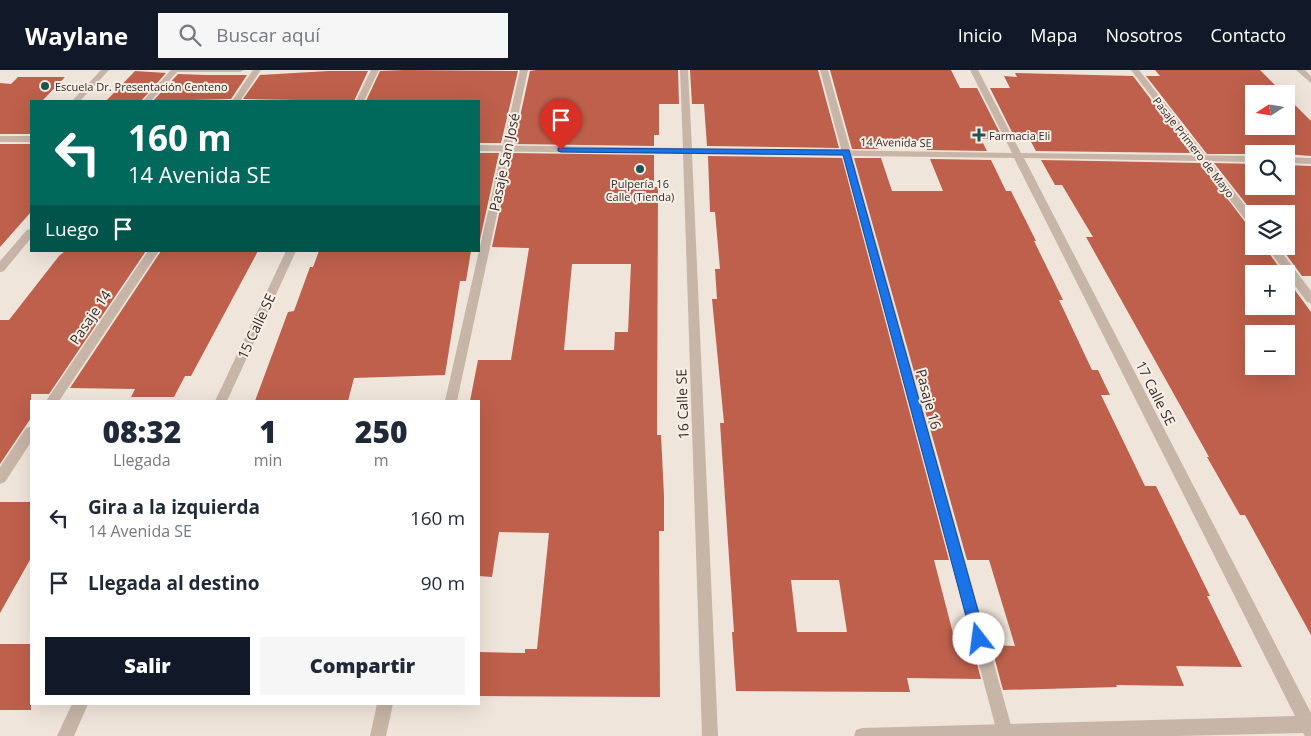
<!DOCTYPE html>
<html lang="es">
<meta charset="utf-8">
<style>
body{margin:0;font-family:"Open Sans",sans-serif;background:#f6f6f7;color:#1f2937;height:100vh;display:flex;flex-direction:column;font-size:19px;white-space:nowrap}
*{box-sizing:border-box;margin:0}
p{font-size:16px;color:#747a83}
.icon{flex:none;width:28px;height:28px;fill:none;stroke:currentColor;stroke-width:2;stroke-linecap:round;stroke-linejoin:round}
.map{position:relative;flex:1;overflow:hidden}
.side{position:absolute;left:30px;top:330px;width:450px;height:305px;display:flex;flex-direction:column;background:#fff;border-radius:0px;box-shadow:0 5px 20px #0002}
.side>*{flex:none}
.guide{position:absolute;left:30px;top:30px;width:450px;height:152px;border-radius:0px;box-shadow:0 5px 20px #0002;background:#00695c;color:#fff;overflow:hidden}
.needle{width:32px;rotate:258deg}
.controls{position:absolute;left:1245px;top:15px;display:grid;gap:10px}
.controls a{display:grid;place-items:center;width:50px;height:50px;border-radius:0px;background:#fff;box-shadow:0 5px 20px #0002;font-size:25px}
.pin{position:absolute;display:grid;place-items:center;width:42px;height:42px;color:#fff;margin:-51px -21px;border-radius:50% 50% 50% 0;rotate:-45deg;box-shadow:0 0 5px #0007}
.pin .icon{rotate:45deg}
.me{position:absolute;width:55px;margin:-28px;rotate:345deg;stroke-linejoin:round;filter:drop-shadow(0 0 4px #0008)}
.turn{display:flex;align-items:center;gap:18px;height:105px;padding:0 15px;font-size:22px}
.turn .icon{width:65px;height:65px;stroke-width:2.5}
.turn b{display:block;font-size:35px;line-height:42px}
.then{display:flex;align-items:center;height:48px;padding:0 15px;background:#0003;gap:10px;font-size:19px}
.eta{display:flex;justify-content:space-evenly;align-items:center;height:85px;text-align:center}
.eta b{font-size:30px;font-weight:800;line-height:35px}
.action{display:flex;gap:10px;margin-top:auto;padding:10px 15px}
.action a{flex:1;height:58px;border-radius:0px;background:#111827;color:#fff;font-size:20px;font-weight:800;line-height:58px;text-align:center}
.action a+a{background:#f6f6f7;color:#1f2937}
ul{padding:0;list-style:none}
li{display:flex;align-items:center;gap:15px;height:65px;padding:0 15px}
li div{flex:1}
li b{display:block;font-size:19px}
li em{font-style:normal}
header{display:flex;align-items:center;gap:30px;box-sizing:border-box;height:70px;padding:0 25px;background:#111827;color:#fff}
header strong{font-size:24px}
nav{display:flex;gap:28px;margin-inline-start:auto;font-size:18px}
.search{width:350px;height:45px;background:#f6f6f7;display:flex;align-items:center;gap:12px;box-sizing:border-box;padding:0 18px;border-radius:0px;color:#747a83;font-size:19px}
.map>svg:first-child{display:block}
.building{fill:#be604b;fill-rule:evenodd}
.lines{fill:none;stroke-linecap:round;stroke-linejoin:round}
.service{fill:#c7b5a8;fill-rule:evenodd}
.minor{fill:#c7b5a8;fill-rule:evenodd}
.tertiary{fill:#c7b5a8;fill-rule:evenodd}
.route{fill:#1a73e8;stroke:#114b97}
.poi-dot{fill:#205353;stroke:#f8efe7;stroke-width:2}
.labels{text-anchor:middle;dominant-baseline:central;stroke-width:4;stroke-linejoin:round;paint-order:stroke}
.far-poi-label{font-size:11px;fill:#352b28;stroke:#f8efe7;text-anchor:start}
.far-street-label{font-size:11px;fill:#352b28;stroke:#f8efe7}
.street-label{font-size:14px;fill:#352b28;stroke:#f8efe7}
</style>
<header>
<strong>Waylane</strong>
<div class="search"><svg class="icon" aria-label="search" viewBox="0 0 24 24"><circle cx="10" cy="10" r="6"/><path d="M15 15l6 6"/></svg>Buscar aquí</div>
<nav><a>Inicio</a><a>Mapa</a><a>Nosotros</a><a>Contacto</a></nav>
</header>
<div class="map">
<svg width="1311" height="666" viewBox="0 0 1311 666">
<rect width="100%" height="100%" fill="#f0e5db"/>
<g class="building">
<polygon points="405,0 518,1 501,73 479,73 479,31 366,31 380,1"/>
<polygon points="536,0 678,0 679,34 659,34 659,65 654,65 654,76 514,74 530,1"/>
<polygon points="690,0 818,0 839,78 707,76 704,34 692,34"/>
<polygon points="830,0 951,0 960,18 977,18 1003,69 981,69 987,81 927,80 923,71 875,71 878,79 852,79"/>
<polygon points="1155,0 1260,0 1284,24 1254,24 1254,56 1286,56 1286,26 1311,51 1311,86 1286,84 1207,84 1146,6 1160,6"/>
<polygon points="135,1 166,3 141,31 106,31"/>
<polygon points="328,1 368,1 354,31 243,29 260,5"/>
<polygon points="1015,3 1133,6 1192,83 1036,81 1030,70 1016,70 990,18 1010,18 1004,6 1017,7"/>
<polygon points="178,4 206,5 247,5 231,29 153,31"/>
<polygon points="18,7 65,7 42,31 31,31 31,64 0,64 0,13 11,14"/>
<polygon points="0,74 31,74 31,142 0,177"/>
<polygon points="479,83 499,83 479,174"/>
<path d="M512,83L654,85V117H658L657,365H661L664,426V461H659L660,627L479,626V582L525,583V579H537L549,463L499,462L492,507L479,506V331H470L478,290H511L529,178L492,177ZM572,194H631L628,262H615L614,280H564Z"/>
<path d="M708,86L842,88L949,490H934L956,575H972L981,609L907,608L910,622L736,621L732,562H734L720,353H724L712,229H717L715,199H720L715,142H710ZM791,510H839L847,562H797Z"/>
<polygon points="854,88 881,88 892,121 943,121 930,89 991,90 1006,121 1011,121 1036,171 1034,171 1063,230 1059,230 1092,300 1098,300 1110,325 1101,325 1145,416 1156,416 1210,526 1207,526 1242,597 1176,596 1184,616 1116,615 1117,617 1003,620 991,575 1015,576 989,490 967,490"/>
<path d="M1041,90L1200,93L1249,157L1254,159V176H1264L1284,204H1254V236H1286V208L1311,242V565L1245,445H1240L1207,387H1209L1086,167H1093L1062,115H1055ZM1254,264H1286V296H1254Z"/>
<polygon points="1214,93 1254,94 1254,116 1286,116 1286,95 1311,96 1311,206 1302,206 1280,176 1286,176 1286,144 1254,144"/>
<polygon points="65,181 146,181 49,324 31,324 31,348 0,394 0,250 9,250 59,186"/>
<polygon points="161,181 258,181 191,306 185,306 174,327 131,327 135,319 70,318"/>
<polygon points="319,181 471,181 466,211 460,211 445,305 354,308 348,331 255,331 288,242 294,241 310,197 313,197"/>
<polygon points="0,432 31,432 31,488 0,543"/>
<rect x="0" y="574" width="31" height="66"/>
</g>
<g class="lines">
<g class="service">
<polygon points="101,0 109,0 80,31 72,31"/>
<polygon points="171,0 244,0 240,2 175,2"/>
<polygon points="253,0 261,0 240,31 232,31"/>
<polygon points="520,0 528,0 457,331 445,331"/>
<polygon points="820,0 828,0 1014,666 998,666"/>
<polygon points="1131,0 1139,0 1254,147 1254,157 1250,156"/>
<polygon points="1266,176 1277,176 1311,221 1311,233 1307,232"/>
<polygon points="148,181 159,181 59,331 46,331"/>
<polygon points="31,357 31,372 5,412 0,414 0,397 26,358"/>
<polygon points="377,634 393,634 386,666 370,666"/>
</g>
<g class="minor">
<polygon points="171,0 179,0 151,31 143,31"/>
<polygon points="680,0 688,0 692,78 1012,83 970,0 978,0 1021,83 1254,86 1254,92 1024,88 1311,643 1311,666 1305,666 1303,663 1177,666 854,666 856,660 862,658 1295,646 1014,88 692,84 718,666 702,666 683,84 479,81 479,75 683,78"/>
<polygon points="1296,0 1305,0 1311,6 1311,13"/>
<polygon points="1286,87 1311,88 1311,94 1286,93"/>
<polygon points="31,159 31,168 4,201 0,202 0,191 27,160"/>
</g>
<g class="tertiary">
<polygon points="371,0 379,0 364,31 356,31"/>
<rect x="0" y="66" width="31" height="6"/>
<polygon points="286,181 296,181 227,331 215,331"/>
<polygon points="72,634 88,634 74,666 57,666"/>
</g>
</g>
<polygon class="route" points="558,78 849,80 986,569 984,574 979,576 974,574 972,569 843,85 561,82 558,81"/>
<g class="poi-dot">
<circle cx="45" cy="16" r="5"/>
<path d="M976.5 57.5h5v5h5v5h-5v5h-5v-5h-5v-5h5z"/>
<circle cx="640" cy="99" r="5"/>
</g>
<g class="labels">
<g class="far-poi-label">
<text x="55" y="16">Escuela Dr. Presentación Centeno</text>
<text x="989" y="65">Farmacia Eli</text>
<text x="640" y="113" text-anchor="middle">Pulpería 16<tspan x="640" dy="13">Calle (Tienda)</tspan></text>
</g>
<g class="far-street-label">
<text transform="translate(896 72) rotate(1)">14 Avenida SE</text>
<text transform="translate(1194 77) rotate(52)">Pasaje Primero de Mayo</text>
</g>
<g class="street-label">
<text transform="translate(504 92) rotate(-78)">Pasaje San José</text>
<text transform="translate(90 247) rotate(-56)">Pasaje 14</text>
<text transform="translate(256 256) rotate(-65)">15 Calle SE</text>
<text transform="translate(1156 323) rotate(63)">17 Calle SE</text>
<text transform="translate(929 329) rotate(75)">Pasaje 16</text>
<text transform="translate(682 334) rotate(-92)">16 Calle SE</text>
</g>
</g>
</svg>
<div class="controls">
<a><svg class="needle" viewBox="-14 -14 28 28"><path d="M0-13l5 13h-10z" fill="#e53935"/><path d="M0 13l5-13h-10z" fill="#747a83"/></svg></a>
<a><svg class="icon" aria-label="search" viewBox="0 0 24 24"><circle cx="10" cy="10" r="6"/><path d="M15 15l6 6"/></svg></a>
<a><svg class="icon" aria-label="layers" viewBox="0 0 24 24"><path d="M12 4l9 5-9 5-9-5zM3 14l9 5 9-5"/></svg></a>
<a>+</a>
<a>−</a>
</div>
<div class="pin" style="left:561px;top:80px;background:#d93025"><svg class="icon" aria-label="arrive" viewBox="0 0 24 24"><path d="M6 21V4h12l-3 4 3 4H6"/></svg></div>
<svg class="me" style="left:979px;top:569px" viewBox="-20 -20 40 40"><circle r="19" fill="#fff"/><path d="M0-13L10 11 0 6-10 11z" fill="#1a73e8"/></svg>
<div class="guide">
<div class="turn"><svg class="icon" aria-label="left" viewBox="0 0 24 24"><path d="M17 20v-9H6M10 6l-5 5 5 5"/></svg><div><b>160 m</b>14 Avenida SE</div></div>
<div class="then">Luego<svg class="icon" aria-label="arrive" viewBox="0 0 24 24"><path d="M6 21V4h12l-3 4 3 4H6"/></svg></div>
</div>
<section class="side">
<div class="eta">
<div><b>08:32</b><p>Llegada</p></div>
<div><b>1</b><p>min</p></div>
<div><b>250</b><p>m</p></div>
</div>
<ul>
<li><svg class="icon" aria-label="left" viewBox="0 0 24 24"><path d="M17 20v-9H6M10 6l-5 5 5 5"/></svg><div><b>Gira a la izquierda</b><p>14 Avenida SE</p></div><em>160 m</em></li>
<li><svg class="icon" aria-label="arrive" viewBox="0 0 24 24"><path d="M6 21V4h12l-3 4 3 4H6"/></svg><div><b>Llegada al destino</b></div><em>90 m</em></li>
</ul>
<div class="action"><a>Salir</a><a>Compartir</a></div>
</section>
</div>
